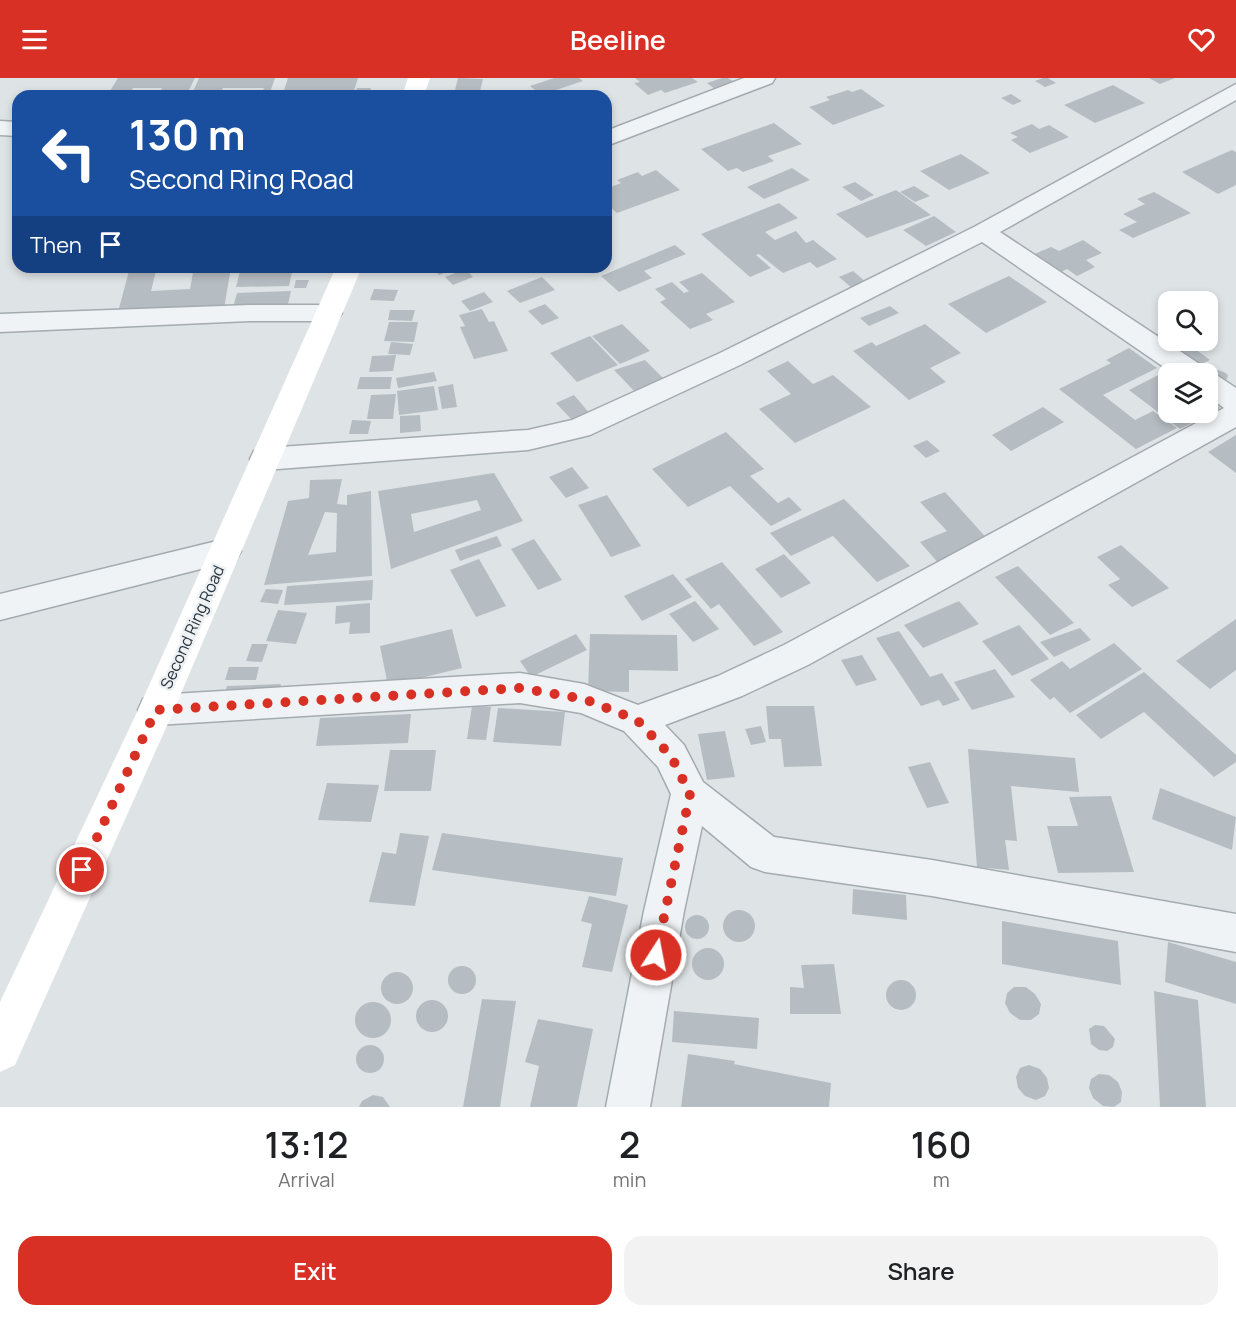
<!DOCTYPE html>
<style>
body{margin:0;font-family:Manrope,sans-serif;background:#f2f2f2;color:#202124;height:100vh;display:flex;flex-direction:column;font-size:22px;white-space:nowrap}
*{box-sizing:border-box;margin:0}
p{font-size:20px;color:#757577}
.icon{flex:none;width:33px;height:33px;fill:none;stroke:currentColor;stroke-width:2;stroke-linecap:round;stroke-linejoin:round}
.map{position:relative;height:1029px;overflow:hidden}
.sheet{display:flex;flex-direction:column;background:#fff;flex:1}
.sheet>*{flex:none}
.hud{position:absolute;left:12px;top:12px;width:600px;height:183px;border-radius:18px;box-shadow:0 3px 9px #0003;background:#1a4fa0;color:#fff;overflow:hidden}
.controls{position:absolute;left:1158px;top:213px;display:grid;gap:12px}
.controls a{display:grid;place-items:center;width:60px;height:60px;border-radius:12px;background:#fff;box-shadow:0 3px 9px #0003;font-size:30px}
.pin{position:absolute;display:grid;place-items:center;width:51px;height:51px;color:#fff;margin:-26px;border:3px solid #fff;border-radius:50%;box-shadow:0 2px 6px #0007}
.me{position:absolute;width:66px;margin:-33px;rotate:11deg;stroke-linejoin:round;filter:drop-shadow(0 0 4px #0008)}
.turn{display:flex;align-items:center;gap:21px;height:126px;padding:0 18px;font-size:27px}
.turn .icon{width:78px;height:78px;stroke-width:2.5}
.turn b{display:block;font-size:42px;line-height:51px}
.then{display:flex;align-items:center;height:57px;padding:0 18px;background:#0003;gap:12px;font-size:22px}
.eta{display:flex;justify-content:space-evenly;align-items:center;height:102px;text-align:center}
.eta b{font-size:36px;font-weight:600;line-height:42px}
.button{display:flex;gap:12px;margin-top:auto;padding:12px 18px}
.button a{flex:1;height:69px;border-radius:18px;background:#d93025;color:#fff;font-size:24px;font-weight:600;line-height:69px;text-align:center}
.button a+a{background:#f2f2f2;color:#202124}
header{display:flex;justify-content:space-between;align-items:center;height:78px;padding:0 18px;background:#d93025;color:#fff;font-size:27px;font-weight:600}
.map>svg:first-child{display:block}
.building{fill:#b6bdc2;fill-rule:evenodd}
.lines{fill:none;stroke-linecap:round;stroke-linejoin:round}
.minor-casing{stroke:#a4abaf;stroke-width:3}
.minor{fill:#f0f3f5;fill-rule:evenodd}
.secondary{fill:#fff;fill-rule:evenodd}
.route{stroke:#d93025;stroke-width:10;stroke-dasharray:0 18}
.labels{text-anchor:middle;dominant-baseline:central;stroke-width:5;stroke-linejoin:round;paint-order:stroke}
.street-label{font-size:16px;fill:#28333b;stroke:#edf1f4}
</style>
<header><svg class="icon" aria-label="menu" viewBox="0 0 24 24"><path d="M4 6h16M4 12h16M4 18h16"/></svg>Beeline<svg class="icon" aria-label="heart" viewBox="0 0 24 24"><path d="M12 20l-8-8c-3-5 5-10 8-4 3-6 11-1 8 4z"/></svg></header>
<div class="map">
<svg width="1236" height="1029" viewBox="0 0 1236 1029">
<rect width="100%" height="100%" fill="#dee3e6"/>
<g class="building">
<polygon points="118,0 195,0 186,18 158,18 162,10 133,10 128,18 107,18"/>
<polygon points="199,0 275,0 269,17 261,17 264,10 223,10 220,16 192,16"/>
<polygon points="288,0 358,0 353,16 310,13 309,18 282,18"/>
<polygon points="458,0 483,1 479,17 454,16"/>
<polygon points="554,0 579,0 583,3 541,17 530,8"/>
<polygon points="635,0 692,0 698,4 665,15 661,12 648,17 634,5 640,4"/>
<polygon points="722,0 728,0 736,5 716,12 707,5"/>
<polygon points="1043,0 1048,0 1056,5 1045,9 1035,3"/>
<polygon points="1149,0 1175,0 1160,6"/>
<polygon points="1113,7 1145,25 1095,45 1064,27"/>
<polygon points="357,10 371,10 368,18 354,18"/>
<polygon points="861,11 885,28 833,47 809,29 830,22 826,19 848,12 852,14"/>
<polygon points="1011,16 1022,23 1013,27 1001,20"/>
<polygon points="774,45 802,66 768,78 774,83 743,94 737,90 728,93 701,71"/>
<polygon points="1032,46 1039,51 1049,47 1069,59 1030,75 1011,62 1018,59 1010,55"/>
<polygon points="1232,72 1236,74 1236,107 1218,116 1182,94"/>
<polygon points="961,76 990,95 949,112 920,93"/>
<polygon points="792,90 810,102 764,121 747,109"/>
<polygon points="656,92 680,112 617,135 606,125 606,111 621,105 617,102 638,94 642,98"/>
<polygon points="855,104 874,117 861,123 842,109"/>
<polygon points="914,108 930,118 915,124 900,114"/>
<polygon points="896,112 931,137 867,160 836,136"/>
<polygon points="1154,114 1191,135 1133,160 1119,152 1137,144 1123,136 1145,126 1137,121"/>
<polygon points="779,125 798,140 765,154 775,162 796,153 806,165 813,162 837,181 817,190 810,184 783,195 759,176 756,177 771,190 750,199 701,156"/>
<polygon points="934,138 956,154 926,168 903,152"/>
<polygon points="1083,162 1102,175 1086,182 1095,189 1077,198 1067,191 1059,195 1032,177 1051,169 1059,173"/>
<polygon points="675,167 686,176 644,193 652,200 619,214 601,198"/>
<polygon points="130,189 157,189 151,213 190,211 194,189 231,189 224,231 117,238"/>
<polygon points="241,189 293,189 289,208 236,209"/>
<polygon points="432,189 460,189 439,197"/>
<polygon points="466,191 473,199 453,207 445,199"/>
<polygon points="853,193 866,204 852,210 839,199"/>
<polygon points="702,195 735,224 706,236 713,242 690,251 660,224 666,221 655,211 672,204 684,215 689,213 679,204"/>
<polygon points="1009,198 1047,224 986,255 948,226"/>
<polygon points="542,199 555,212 520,225 507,213"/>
<polygon points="296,202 309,202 306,210 294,210"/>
<polygon points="374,211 398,212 394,223 370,222"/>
<polygon points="291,213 287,231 232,233 237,215"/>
<polygon points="484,214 493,224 470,233 461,223"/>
<polygon points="545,226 559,240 542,247 528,233"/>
<polygon points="890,228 899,235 869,248 860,240"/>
<polygon points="482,231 489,244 494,243 508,273 474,281 460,249 465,248 459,237"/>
<polygon points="390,232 415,232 412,243 388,242"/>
<polygon points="389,244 418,244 414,264 384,263"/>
<polygon points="622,246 650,273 620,286 592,258"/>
<polygon points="925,246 961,275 930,290 946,304 909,322 853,273 872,264 876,268"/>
<polygon points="1167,252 1168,262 1183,262 1210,282 1189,292 1147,261"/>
<polygon points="590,258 618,287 577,304 550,275"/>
<polygon points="391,264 413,266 410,277 388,276"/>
<polygon points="1129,270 1157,290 1103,317 1135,342 1153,333 1177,350 1136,371 1059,311 1111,285 1106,282"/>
<polygon points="396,277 393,293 369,294 372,278"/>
<polygon points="645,282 668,305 639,318 614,292"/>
<polygon points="788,283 813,306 833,297 871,329 795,365 759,331 791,316 767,293"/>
<polygon points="1168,292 1172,296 1168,296 1168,334 1208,334 1208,321 1220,330 1180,351 1129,312"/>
<polygon points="1218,292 1224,294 1228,297 1227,301 1222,302 1212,297"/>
<polygon points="434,294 437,303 398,310 396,300"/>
<polygon points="360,299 392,299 390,311 357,311"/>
<polygon points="453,306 457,329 442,331 438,309"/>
<polygon points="434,308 438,332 399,337 397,313"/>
<polygon points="396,316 393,341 367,341 371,317"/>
<polygon points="574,317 590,336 573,343 556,325"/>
<polygon points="1043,329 1064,344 1011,373 992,357"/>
<polygon points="420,337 421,353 400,355 400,338"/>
<polygon points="352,342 371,343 368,356 349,356"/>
<polygon points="726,354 764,391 750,398 778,425 789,419 802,432 771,448 730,408 688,429 652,391"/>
<polygon points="1236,357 1236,395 1208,374"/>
<polygon points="927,362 940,373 926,380 913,368"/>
<polygon points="572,389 589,410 566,420 549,399"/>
<path d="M494,395L523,443L391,491L378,413ZM477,422L481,432L414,454L411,436Z"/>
<path d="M342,401L337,426L347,427V417L371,413L372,498L264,507L288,423L309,420L310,402ZM325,434L337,435L336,474L308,477Z"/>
<polygon points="945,414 992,466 940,487 920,464 947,453 920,424"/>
<polygon points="607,417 641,468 611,479 578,427"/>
<polygon points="844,421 910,488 877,504 833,458 791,478 770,455"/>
<polygon points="497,458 502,468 460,483 455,472"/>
<polygon points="534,461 562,502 538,512 511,471"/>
<polygon points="1121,467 1169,510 1132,529 1108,507 1120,501 1097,479"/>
<polygon points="784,476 811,505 781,520 755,491"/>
<polygon points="479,481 506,528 476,539 450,492"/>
<polygon points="722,484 783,554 754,568 719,526 711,531 685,501"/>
<polygon points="1018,488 1074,545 1050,557 995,499"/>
<polygon points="673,496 692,519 642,543 624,518"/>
<polygon points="373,502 372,522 284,527 287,508"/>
<polygon points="266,511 283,512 278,526 260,524"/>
<polygon points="695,523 719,551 693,564 669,536"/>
<polygon points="959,523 979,546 923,570 904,547"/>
<polygon points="370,525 370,555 349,556 350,544 335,546 336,528"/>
<polygon points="278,532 307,535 296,566 266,563"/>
<polygon points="1236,541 1236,592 1210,611 1176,583"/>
<polygon points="1019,547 1049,581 1012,598 982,563"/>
<polygon points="1080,550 1091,562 1054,579 1040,564"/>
<polygon points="452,551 462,590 388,608 380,568"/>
<polygon points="899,553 930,599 942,595 960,622 943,628 939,622 921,628 876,560"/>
<polygon points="576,556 587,572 531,599 520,583"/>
<polygon points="590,556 677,557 678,593 629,592 629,614 588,613"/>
<polygon points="1114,565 1142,591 1070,635 1054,619 1050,622 1030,602 1062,583 1070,591"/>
<polygon points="252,566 268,566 262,584 246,583"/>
<polygon points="862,577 877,602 856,608 841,582"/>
<polygon points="229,589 259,589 256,602 225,602"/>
<polygon points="995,591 1015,619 972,632 954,604"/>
<polygon points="1144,594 1236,677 1236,684 1214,699 1144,634 1101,661 1076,637"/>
<polygon points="281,606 278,621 223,623 227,608"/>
<polygon points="472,628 491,629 486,662 467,661"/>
<polygon points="766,628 814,628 822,688 784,689 781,661 769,661"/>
<polygon points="498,630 565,634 561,668 493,664"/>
<polygon points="411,636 408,665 316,668 320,640"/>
<polygon points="761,648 766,664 751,667 745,651"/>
<polygon points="725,653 735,699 707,702 698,656"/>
<polygon points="968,671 1075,680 1079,714 1011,708 1017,763 1005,762 1009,792 977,789"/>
<polygon points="390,672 436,672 431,713 384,713"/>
<polygon points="930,684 949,725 927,730 908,689"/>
<polygon points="327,705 379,707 371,744 318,742"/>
<polygon points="1160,710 1236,739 1232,772 1152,741"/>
<polygon points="1111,718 1134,794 1058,795 1047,748 1078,748 1069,719"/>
<polygon points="400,755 429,758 415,828 369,824 382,774 396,776"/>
<polygon points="442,755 623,780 616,818 432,792"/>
<polygon points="853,811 906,817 907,842 852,836"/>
<polygon points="589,818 628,827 612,894 582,889 592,846 581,843"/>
<circle cx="739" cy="848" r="16"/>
<circle cx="697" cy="849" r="12"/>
<polygon points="1002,843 1118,863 1121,907 1002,886"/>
<polygon points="1168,864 1236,884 1236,926 1165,904"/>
<circle cx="708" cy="886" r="16"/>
<polygon points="834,886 841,936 790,936 790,909 804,910 801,887"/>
<circle cx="462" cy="902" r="14"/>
<circle cx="397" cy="910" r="16"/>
<circle cx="901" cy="917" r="15"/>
<polygon points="1014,909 1026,909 1035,916 1041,926 1039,936 1031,942 1020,942 1010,935 1005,925 1007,915"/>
<polygon points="1154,913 1198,922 1206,1029 1160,1029"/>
<polygon points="482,921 516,923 500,1029 463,1029"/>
<circle cx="432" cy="938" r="16"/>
<circle cx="373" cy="942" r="18"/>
<polygon points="674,933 759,940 757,971 672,964"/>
<polygon points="538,941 593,951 577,1029 530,1029 539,988 525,984"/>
<polygon points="1095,947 1104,948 1115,961 1113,969 1107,973 1099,972 1091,966 1089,951"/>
<circle cx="370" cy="981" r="14"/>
<polygon points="688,976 735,983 734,986 831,1005 829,1029 681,1029"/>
<polygon points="1029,987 1040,991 1047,1000 1049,1010 1045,1018 1036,1022 1025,1018 1018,1010 1016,999 1020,990"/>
<polygon points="1099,996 1109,997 1118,1004 1122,1014 1121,1024 1114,1029 1103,1028 1093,1020 1089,1010 1091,1001"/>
<polygon points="373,1017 383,1019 390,1029 359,1029 362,1023"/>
</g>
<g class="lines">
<defs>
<g id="minor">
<polygon points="744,0 775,0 772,5 606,68 606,53"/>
<polygon points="1236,6 1236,22 1000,154 1204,289 1208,296 1218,298 1236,310 1236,349 808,587 742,618 665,647 684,667 703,704 774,759 932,782 1236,836 1236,874 932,818 765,794 751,789 702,748 684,833 650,1029 606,1029 644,833 671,716 658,689 624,653 581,635 520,625 156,647 143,643 138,632 143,621 156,617 520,595 584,606 638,627 718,598 784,567 1224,330 1208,318 1208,296 1174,296 982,164 740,287 590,357 528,372 265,392 254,389 250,381 254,373 265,370 528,352 572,342 720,275 974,149"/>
<polygon points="0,43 18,44 18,58 0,57"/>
<polygon points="250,227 329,227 338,229 342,235 338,241 329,243 250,243 0,254 0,236"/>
<polygon points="225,461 236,464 241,473 236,482 0,542 0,516"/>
</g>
</defs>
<use href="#minor" class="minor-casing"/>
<use href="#minor" class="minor"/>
<g class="secondary">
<polygon points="408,0 430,0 424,18 402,18"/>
<polygon points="336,189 362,189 174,632 15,987 0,994 0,924 138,632"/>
</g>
</g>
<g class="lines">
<polyline class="route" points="82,792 156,632 520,610 584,621 637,642 671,678 690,716 656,877"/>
</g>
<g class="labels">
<g class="street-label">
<text transform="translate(192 549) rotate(-66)">Second Ring Road</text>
</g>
</g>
</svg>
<div class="controls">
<a><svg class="icon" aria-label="search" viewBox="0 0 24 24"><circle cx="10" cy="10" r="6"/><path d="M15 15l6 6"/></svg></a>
<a><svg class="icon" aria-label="layers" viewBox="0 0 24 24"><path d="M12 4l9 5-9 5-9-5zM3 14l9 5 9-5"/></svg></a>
</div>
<div class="pin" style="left:82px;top:792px;background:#d93025"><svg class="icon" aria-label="arrive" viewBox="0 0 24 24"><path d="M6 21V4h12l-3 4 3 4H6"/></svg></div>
<svg class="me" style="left:656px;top:877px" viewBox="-20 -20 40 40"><circle r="17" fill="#d93025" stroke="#fff" stroke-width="3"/><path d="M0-11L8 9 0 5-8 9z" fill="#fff"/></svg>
<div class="hud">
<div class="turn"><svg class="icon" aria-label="left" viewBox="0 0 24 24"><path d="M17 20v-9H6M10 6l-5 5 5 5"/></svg><div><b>130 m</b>Second Ring Road</div></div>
<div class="then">Then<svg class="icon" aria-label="arrive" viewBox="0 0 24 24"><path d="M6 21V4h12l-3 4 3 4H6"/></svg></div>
</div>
</div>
<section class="sheet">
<div class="eta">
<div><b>13:12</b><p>Arrival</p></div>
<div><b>2</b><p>min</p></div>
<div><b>160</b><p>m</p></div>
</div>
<div class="button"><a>Exit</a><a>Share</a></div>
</section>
